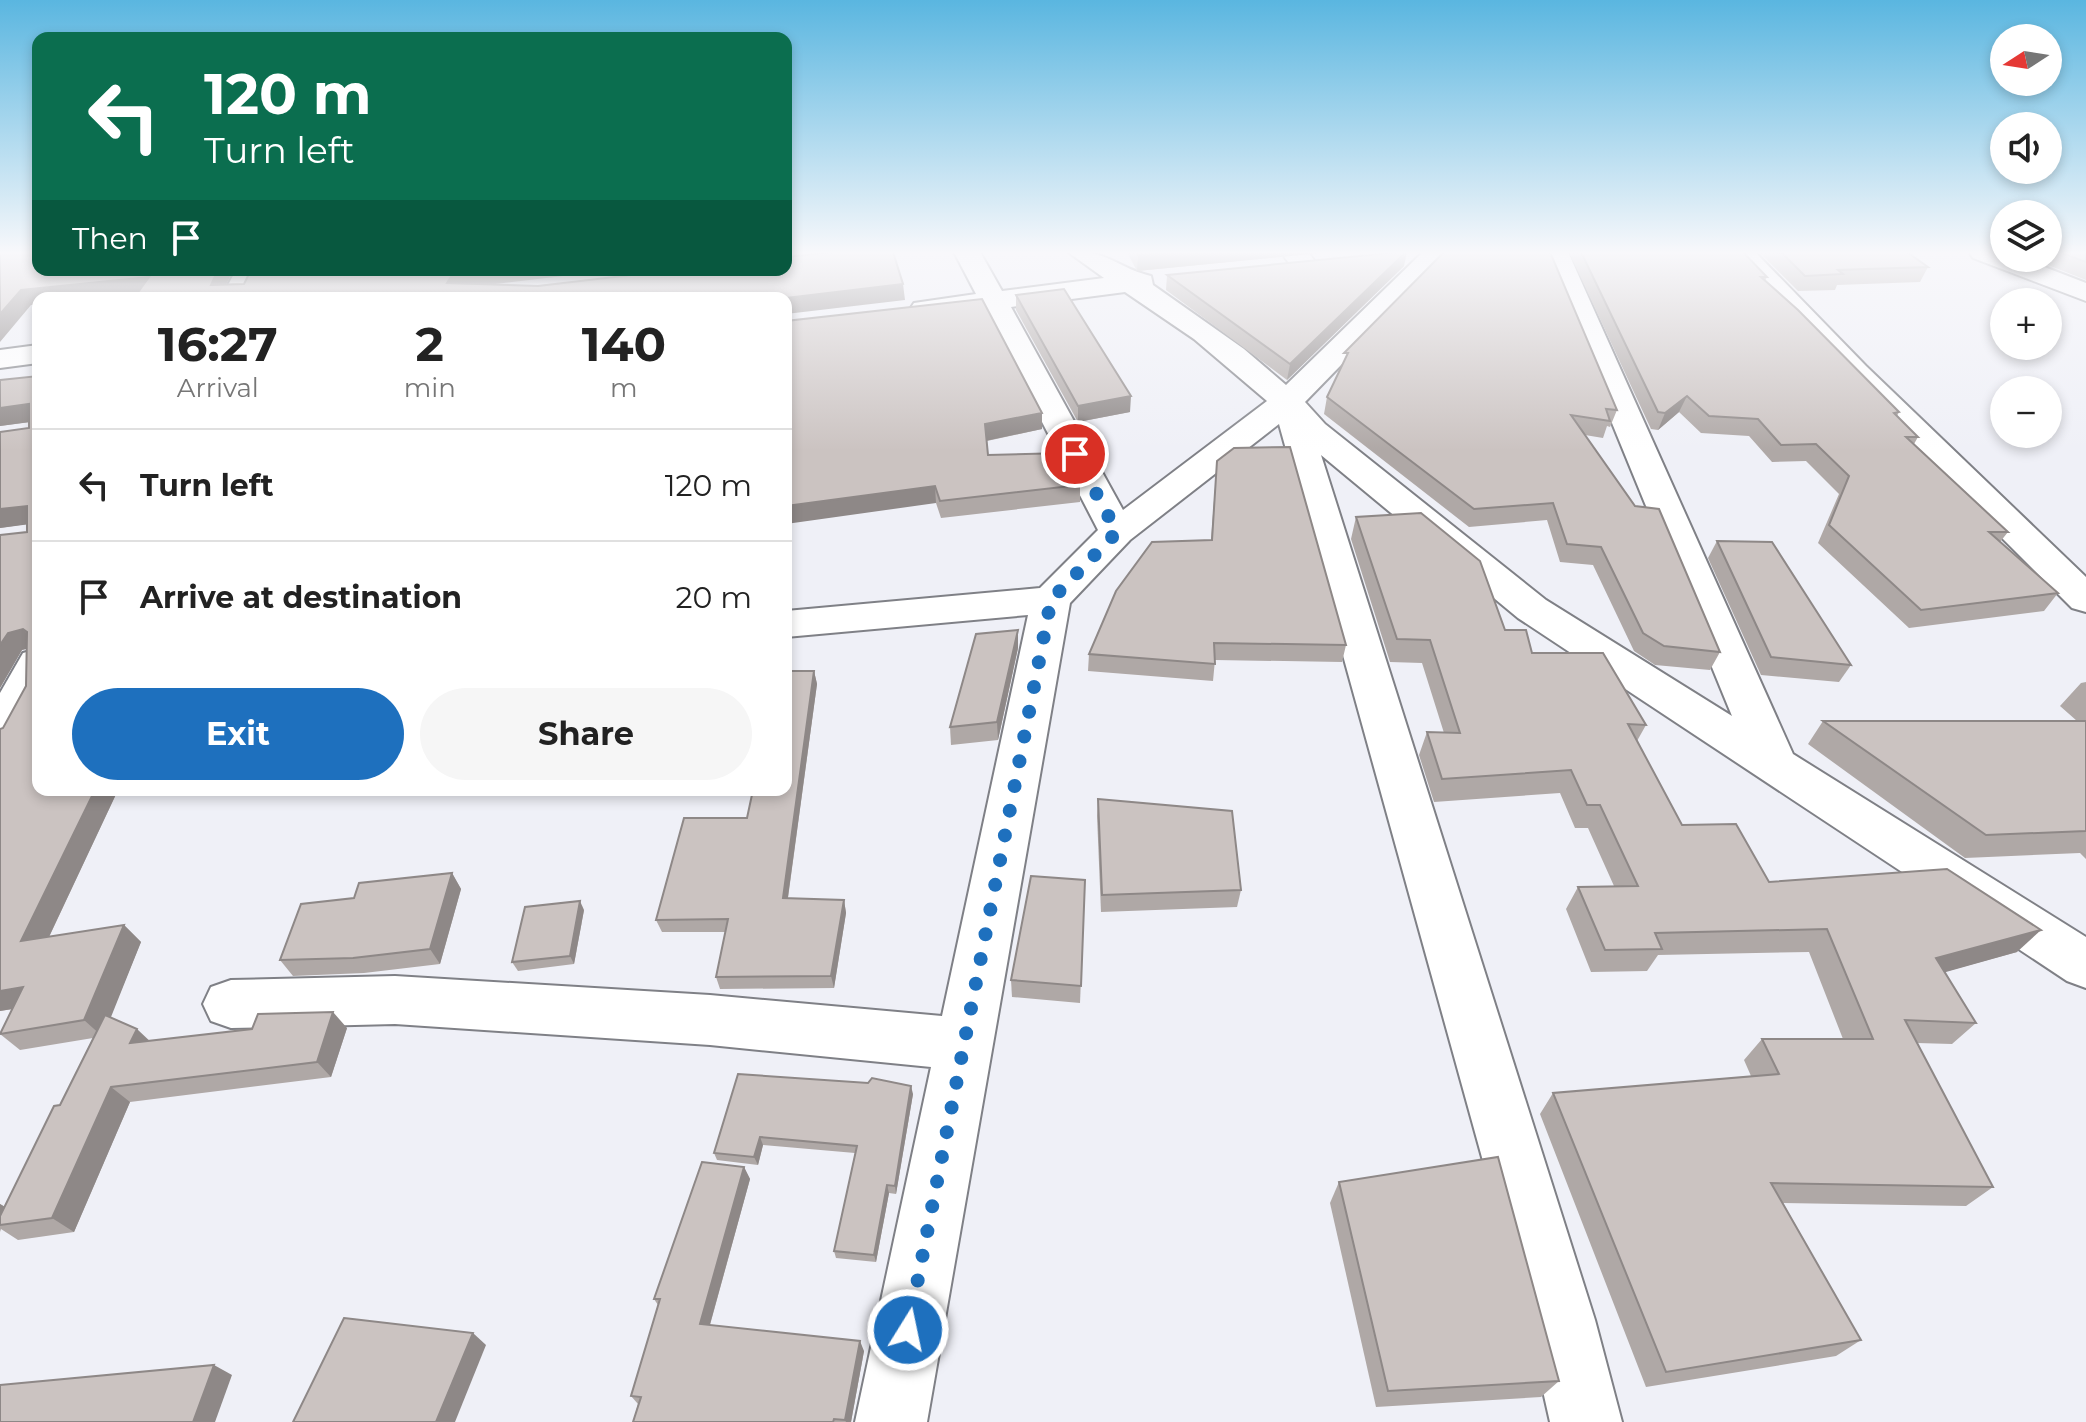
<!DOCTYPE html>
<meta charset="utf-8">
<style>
body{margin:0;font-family:Montserrat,sans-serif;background:#f6f6f6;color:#222;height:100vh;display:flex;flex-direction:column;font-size:30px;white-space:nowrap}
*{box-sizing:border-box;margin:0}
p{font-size:26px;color:#767676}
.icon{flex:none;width:44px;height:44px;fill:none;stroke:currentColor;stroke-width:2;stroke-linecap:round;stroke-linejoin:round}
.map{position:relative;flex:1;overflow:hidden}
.panel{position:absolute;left:32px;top:292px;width:760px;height:504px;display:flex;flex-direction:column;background:#fff;border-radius:16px;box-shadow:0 4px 12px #0003}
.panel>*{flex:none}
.hud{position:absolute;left:32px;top:32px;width:760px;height:244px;border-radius:16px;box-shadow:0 4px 12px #0003;background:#0b6e4f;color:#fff;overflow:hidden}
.needle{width:52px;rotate:258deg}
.buttons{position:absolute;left:1990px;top:24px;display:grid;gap:16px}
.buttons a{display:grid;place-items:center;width:72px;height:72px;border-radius:50%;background:#fff;box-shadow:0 4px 12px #0003;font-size:40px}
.pin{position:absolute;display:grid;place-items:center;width:68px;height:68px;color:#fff;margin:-34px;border:4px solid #fff;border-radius:50%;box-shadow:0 2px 8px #0007}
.me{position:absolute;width:88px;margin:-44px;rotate:10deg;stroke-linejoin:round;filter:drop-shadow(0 0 6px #0008)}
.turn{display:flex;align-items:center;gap:28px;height:168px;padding:0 40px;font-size:36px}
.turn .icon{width:104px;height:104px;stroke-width:2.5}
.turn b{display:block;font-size:56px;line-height:68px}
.then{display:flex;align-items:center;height:76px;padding:0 40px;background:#0003;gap:16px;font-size:30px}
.eta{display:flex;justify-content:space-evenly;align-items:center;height:136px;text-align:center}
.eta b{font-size:48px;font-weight:700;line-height:56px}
.button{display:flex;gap:16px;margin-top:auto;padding:16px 40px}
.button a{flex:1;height:92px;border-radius:48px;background:#1e70be;color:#fff;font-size:32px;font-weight:700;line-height:92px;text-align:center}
.button a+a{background:#f6f6f6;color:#222}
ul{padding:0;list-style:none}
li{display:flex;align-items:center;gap:24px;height:112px;padding:0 40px;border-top:2px solid #e0e0e0}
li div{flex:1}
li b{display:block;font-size:30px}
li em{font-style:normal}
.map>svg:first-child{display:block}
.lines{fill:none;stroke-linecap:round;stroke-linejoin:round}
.minor-casing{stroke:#7f8086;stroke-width:4}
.minor{fill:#fff;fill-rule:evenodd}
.wall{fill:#afa8a6}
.shaded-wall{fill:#8e8887}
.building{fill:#cbc3c1;stroke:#8e8887;stroke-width:2}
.route{stroke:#1e70be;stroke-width:14;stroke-dasharray:0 25.2}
</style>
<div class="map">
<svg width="2086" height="1422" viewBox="0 0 2086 1422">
<rect width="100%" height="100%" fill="#eff0f7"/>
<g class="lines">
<defs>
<g id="minor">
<path d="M954,252H980L1002,291L1104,278L1068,252C1109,250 1115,267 1151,276L1153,285L1244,349L1286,385L1423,252H1451L1305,402L1325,424L1546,600L1732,716L1542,252H1568L1793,754L2086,937V988L2067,981L1518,618L1321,455L1595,1320L1622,1422H1550L1527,1320L1279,424L1130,540L1070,603L927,1422H855L931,1067L710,1045L395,1024L231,1028L211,1021L203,1004L211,987L231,980L395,976L710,995L942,1016L1028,615L786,637V611L1040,588L1098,530L984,310L924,318L914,315L910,309L914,303L976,294ZM1125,292L1194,339L1267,401L1123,510L1011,307Z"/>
<path d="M1281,252H1308L1318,266L1315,272C1296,276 1291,266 1281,252Z"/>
<polygon points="1727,252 1755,252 1866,366 2086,577 2086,612 2072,608 1844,380"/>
<polygon points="1969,252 2004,252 2004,258 2021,258 2086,283 2086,301 1973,258"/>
<polygon points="236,270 264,270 249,298 221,298"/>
<polygon points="38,345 38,363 0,368 0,350"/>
<polygon points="38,649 38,703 16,744 0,749 0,693 23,653"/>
</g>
</defs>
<use href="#minor" class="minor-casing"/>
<use href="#minor" class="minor"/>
</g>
<g class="wall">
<polygon points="1127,252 1331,252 1137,271"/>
<polygon points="1569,252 1743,252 1767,277 1765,281 1899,412 1897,416 1918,437 1914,444 2008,532 2000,542 2058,593 2044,611 1909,628 1818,543 1839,494 1806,461 1772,462 1749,436 1701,433 1679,412 1658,430 1651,429"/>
<polygon points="1759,252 1907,252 1928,267 1920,282 1837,285 1835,290 1798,291"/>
<polygon points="2048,252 2086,252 2086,280 2038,261 2040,258 2048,258"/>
<polygon points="1404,266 1287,380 1166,290 1167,275"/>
<polygon points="1016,295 1130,412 1078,422 1016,310"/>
<polygon points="786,321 1042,429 987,441 988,455 1080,485 1080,502 941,518 936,503"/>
<polygon points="38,376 38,790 118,790 49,937 124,925 141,942 110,1017 149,1041 347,1028 331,1077 130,1102 74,1232 18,1240 1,1229 0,1232 0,1204 5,1207 60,1105 93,1038 20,1050 0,1034 13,1009 0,1011 0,729 3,728 26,686 26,649 22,650 0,688 0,535 27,532 27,524 0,528 0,432 29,428 29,422 0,426 0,380"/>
<polygon points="1327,397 1617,410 1610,427 1607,426 1603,438 1585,435 1720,652 1710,670 1655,665 1634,651 1593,565 1560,562 1547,520 1469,527 1324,414"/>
<polygon points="1217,461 1346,645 1342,662 1215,660 1213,681 1088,671 1089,654 1211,540"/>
<polygon points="1356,517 1505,630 1532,653 1646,725 1637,741 1682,825 1769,882 2017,952 1944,972 1976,1023 1952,1044 1917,1043 1993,1187 1966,1206 1783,1203 1861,1340 1836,1356 1646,1387 1540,1114 1553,1093 1751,1076 1744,1060 1762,1039 1843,1039 1809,952 1658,955 1647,971 1591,972 1566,909 1578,887 1614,886 1588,828 1575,828 1560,793 1434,802 1419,755 1427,732 1444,733 1422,663 1390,662 1351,539"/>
<polygon points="1717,541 1851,665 1839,682 1761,675 1708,558"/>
<polygon points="1018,648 998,740 951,745 950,727"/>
<polygon points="814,671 817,684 788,898 844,900 846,913 834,988 720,989 716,977 726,932 662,932 656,920 747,818"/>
<polygon points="2086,682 2086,859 2080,853 1965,858 1808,744 1823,721 2077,721 2060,706 2081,683"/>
<polygon points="1098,799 1241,890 1237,907 1101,912 1097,816"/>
<polygon points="452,873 461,889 440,964 364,973 293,976 280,960 354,898"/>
<polygon points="1085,880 1080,1003 1012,997 1011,980"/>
<polygon points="584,910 574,964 518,971 512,962"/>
<polygon points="738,1074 913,1094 896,1194 889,1193 876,1262 836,1258 834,1251 855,1153 763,1145 758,1165 717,1160 714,1153"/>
<polygon points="744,1167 750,1179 710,1325 864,1351 851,1422 633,1422 638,1404 631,1396 658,1305 654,1299"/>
<polygon points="1339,1182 1559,1381 1541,1397 1376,1407 1330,1203"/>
</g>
<g class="shaded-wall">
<polygon points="1176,252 1331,252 1137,271 1138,255"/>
<polygon points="1407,252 1404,266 1287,380 1290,364"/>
<polygon points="218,270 233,270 220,298 211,285"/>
<polygon points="482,270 614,270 470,287 447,283 452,275 464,272"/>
<polygon points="149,277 157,292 102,298 38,298 38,305 31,305 0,342 0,314 21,290"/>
<polygon points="903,284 905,300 786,314 786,298"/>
<polygon points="1131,396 1130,412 1078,422 1078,406"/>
<polygon points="1687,396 1679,412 1658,430 1665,413"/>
<polygon points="29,404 38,421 0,426 0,408"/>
<polygon points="1042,413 1042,429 985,441 985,424"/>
<polygon points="935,486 936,503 786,524 786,506"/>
<polygon points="27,506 38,523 0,528 0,509"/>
<polygon points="23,629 37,646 22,650 0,688 0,645 8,633"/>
<polygon points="1018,630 1018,648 998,740 997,722"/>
<polygon points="814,671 817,684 786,911 783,898"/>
<polygon points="95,790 118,790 39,958 21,941"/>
<polygon points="452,873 461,889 440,964 430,949"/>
<polygon points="844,900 846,913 834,988 831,976"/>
<polygon points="580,901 584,910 574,964 570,956"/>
<polygon points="124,925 141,942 103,1037 84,1020"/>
<polygon points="2041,930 2017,952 1914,981 1936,958"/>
<polygon points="23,987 42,1004 0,1011 0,991"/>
<polygon points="333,1012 347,1028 331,1077 317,1062"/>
<polygon points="137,1029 154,1045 130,1043"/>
<polygon points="911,1086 913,1094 896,1194 895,1186"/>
<polygon points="111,1087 130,1102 74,1232 52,1218"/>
<polygon points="760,1137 763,1145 758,1165 754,1157"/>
<polygon points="744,1167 750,1179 707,1335 700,1324"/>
<polygon points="887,1185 889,1193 876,1262 874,1255"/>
<polygon points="0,1204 10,1210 0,1225"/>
<polygon points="473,1333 486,1345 455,1422 436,1422"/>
<polygon points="860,1341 864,1351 851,1422 846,1422 845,1420"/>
<polygon points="214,1365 232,1375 215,1422 193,1422"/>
</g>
<g class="building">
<polygon points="0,252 38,252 38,270 218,270 211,285 244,284 251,270 482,270 464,272 452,275 447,283 538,286 674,270 786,270 786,257 834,252 893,252 903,284 786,298 134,298 149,277 21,290 0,314"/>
<polygon points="1136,252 1176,252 1138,255"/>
<polygon points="1400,252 1406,252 1290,364 1167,275"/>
<polygon points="1444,252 1550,252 1617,410 1606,409 1610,421 1571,415 1635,506 1659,509 1720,652 1664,646 1643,633 1601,547 1567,544 1553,503 1474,509 1327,397 1348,353 1344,353"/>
<polygon points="1581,252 1743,252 1767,277 1761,277 1798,310 1899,412 1894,413 1918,437 1906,437 2008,532 1989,532 2058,593 1921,610 1829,525 1849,476 1816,444 1781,445 1758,419 1709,416 1687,396 1665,413 1658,412"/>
<polygon points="1781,252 1907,252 1928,267 1838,270 1843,274 1805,276"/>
<polygon points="2059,252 2086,252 2086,262"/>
<polygon points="1064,289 1131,396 1078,406 1016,295"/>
<polygon points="982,299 1042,413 985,424 988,455 1064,453 1080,485 940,501 935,486 786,506 786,321"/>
<polygon points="38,376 38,790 95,790 21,941 124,925 84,1020 0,1034 23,987 0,991 0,729 3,728 26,686 27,632 23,629 8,633 0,645 0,535 27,532 27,506 0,509 0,432 29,428 29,404 0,408 0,380"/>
<polygon points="1290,447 1346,645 1214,643 1215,664 1089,654 1116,591 1152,542 1212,540 1217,461 1234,448"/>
<polygon points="1421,513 1480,561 1505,630 1526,630 1532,653 1603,653 1646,725 1628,724 1682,825 1736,824 1769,882 1947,869 2041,930 1936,958 1976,1023 1905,1020 1993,1187 1771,1183 1861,1340 1666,1372 1553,1093 1779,1074 1762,1039 1873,1039 1827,929 1655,933 1662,949 1605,950 1578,887 1638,886 1600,805 1587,805 1571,770 1442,779 1427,732 1460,733 1430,640 1397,639 1356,517"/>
<polygon points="1717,541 1772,542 1851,665 1771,657"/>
<polygon points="1018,630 997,722 950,727 976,634"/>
<polygon points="786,671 814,671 783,898 844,900 831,976 716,977 728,919 656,920 684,818 747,818 753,790 786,790"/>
<polygon points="1823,721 2086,721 2086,831 1986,835"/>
<polygon points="1098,799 1232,811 1241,890 1102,895"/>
<polygon points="452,873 430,949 353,958 280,960 301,904 354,898 359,883"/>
<polygon points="1031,876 1085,880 1081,986 1011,980"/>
<polygon points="580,901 570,956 512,962 525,907"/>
<polygon points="333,1012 317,1062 111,1087 52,1218 0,1225 0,1216 54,1106 60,1105 105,1015 137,1029 130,1043 252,1029 258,1014"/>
<polygon points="738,1074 868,1083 872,1078 911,1086 895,1186 887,1185 874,1255 834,1251 857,1146 760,1137 754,1157 714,1153"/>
<polygon points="1498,1157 1559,1381 1388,1391 1339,1182"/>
<polygon points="702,1162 744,1167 700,1324 860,1341 845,1420 834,1419 833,1422 633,1422 641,1397 631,1396 660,1299 654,1299"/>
<polygon points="344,1318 473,1333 436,1422 293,1422"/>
<polygon points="214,1365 193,1422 0,1422 0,1385"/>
</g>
<linearGradient id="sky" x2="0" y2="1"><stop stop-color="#5ab6e0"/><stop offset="0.56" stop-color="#f8f8fb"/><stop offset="1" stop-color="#f8f8fb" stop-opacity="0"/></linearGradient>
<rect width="2086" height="451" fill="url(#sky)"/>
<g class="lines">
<polyline class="route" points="908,1330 1051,600 1117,532 1075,454"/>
</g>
</svg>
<div class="buttons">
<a><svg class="needle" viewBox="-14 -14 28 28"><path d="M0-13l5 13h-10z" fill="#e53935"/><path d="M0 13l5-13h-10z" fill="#767676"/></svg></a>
<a><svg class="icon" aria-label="sound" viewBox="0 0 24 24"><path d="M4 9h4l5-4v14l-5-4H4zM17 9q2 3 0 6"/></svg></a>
<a><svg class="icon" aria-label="layers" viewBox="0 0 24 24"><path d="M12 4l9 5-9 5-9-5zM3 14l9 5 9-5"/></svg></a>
<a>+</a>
<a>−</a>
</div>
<div class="pin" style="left:1075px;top:454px;background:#d93025"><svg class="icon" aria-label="arrive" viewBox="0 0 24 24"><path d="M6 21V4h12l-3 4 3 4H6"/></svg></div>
<svg class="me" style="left:908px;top:1330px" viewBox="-20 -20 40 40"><circle r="17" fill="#1e70be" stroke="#fff" stroke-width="3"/><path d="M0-11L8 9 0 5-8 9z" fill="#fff"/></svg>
<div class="hud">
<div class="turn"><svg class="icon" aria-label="left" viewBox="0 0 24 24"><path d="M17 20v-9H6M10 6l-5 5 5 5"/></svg><div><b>120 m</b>Turn left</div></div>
<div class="then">Then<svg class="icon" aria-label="arrive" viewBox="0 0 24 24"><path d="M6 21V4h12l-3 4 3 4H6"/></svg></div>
</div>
<section class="panel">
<div class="eta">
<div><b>16:27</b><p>Arrival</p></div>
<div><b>2</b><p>min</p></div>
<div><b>140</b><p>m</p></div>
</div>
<ul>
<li><svg class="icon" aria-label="left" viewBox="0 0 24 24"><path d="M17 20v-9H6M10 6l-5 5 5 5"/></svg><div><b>Turn left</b></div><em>120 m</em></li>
<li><svg class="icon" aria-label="arrive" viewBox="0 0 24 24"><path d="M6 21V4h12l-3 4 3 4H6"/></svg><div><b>Arrive at destination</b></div><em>20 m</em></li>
</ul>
<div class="button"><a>Exit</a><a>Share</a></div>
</section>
</div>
